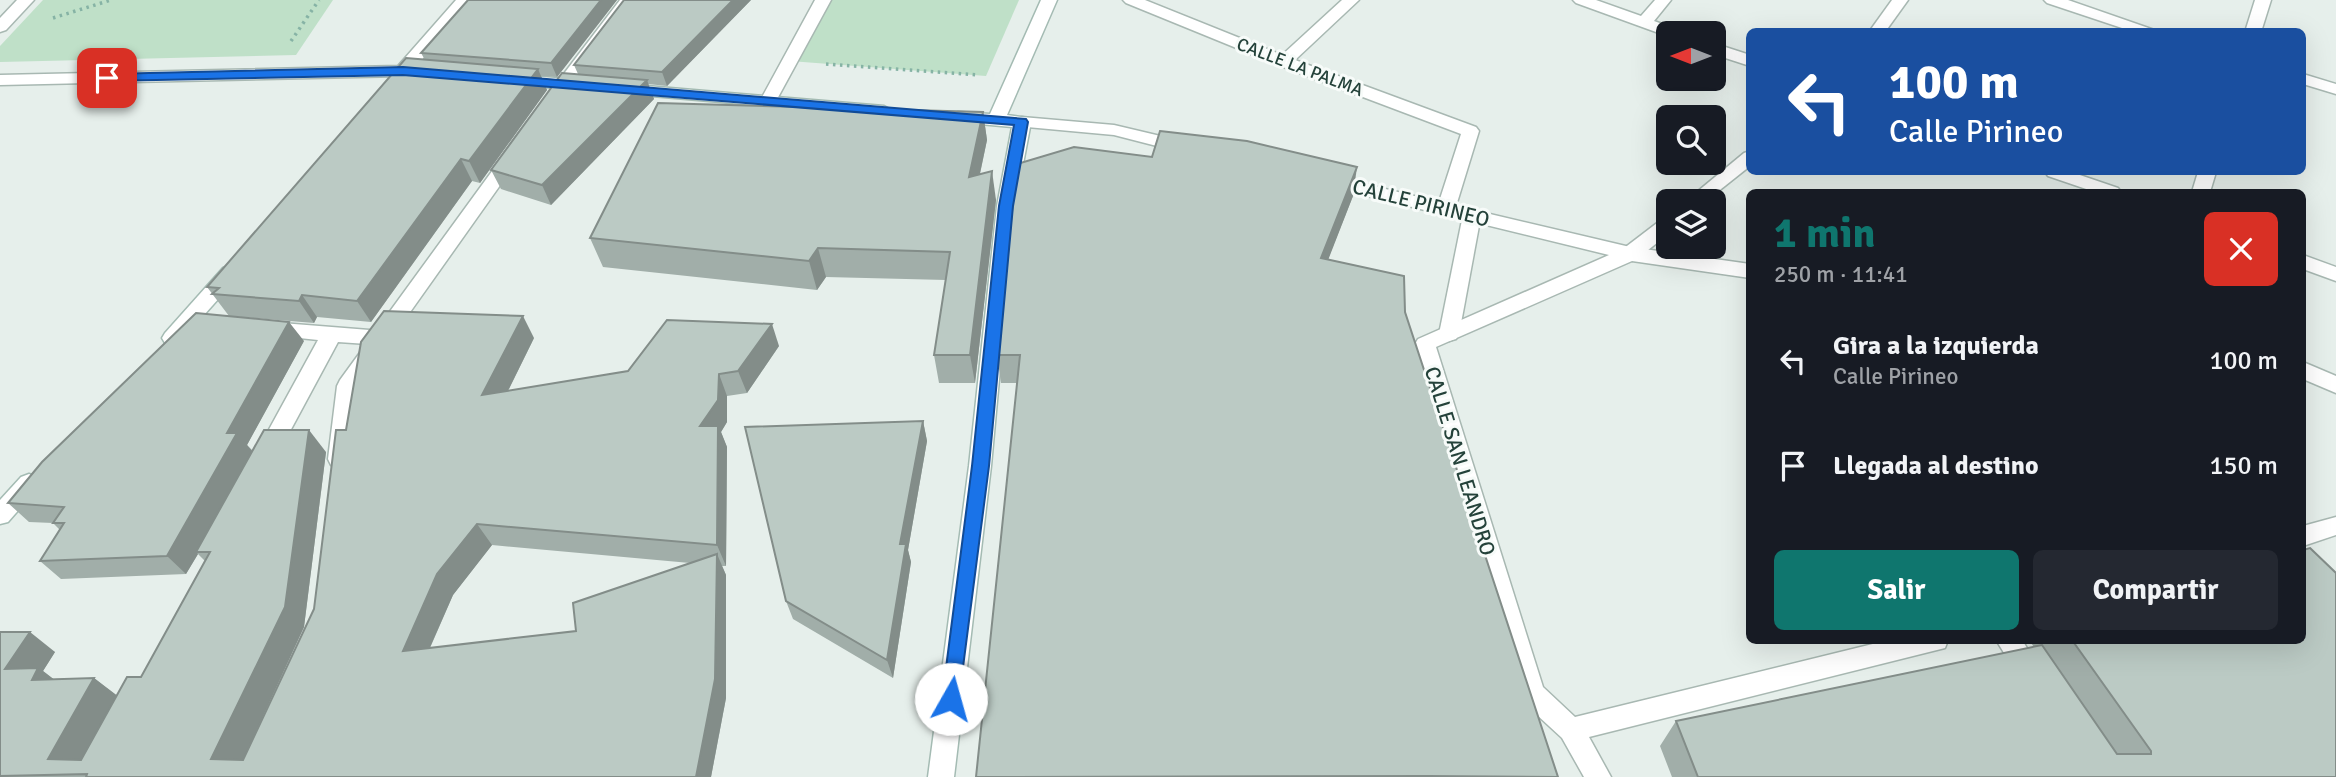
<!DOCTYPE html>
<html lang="es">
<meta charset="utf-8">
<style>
body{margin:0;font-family:Signika,sans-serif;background:#242831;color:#f1f3f6;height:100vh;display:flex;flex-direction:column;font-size:26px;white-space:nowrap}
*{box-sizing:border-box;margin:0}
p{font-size:23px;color:#9ea1a6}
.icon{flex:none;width:38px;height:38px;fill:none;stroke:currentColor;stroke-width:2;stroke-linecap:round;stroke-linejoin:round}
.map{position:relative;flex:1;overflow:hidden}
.details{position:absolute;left:1746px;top:189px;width:560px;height:455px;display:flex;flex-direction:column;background:#171b24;border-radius:10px;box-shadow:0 7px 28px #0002}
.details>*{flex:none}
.banner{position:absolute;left:1746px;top:28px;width:560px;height:147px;border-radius:10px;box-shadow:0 7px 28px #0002;background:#1a4fa0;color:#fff;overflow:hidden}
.needle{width:46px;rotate:270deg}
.buttons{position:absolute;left:1656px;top:21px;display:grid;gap:14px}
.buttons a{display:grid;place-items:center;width:70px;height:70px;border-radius:10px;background:#171b24;box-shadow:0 7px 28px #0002;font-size:35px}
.pin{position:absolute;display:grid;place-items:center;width:60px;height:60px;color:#fff;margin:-30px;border-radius:14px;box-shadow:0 4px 10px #0006}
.me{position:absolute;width:77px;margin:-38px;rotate:7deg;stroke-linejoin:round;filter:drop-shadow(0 0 5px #0008)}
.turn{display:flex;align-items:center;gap:24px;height:147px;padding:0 28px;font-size:32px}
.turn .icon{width:91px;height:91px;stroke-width:2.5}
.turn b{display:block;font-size:49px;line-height:60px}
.round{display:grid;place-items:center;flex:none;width:74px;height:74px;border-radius:10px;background:#242831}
.headline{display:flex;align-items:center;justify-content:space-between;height:119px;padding:0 28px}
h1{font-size:42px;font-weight:800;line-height:52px;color:#0f766e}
.action{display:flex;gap:14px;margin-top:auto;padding:14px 28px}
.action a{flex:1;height:80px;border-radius:10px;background:#0f766e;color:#fff;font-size:28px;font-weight:800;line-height:80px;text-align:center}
.action a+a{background:#242831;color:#f1f3f6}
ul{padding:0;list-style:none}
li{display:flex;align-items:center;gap:21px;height:105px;padding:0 28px}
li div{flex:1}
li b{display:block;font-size:26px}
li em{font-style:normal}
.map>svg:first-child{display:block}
.green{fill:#bfe0c8}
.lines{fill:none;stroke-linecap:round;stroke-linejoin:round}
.pedestrian-casing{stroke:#a8b8b2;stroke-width:3}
.minor-casing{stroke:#a8b8b2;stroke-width:3}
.secondary-casing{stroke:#a4bbb3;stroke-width:3}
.path{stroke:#86b3a5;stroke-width:3.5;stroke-dasharray:2.5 4.5;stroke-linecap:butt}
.pedestrian{fill:#fff;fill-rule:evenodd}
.minor{fill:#fff;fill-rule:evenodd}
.secondary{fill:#fff;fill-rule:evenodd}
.wall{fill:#a1aea9;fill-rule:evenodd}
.shaded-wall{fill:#838d89}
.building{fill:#bbcac4;stroke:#838d89;stroke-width:2}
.route{fill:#1a73e8;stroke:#114b97;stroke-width:2}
.labels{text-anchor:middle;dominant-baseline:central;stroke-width:6;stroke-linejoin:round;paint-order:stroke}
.far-street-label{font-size:18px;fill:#24423a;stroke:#f7fbf9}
.street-label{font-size:21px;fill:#24423a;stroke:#f7fbf9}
</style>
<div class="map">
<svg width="2336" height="777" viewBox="0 0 2336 777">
<rect width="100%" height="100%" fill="#e6efeb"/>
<g class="green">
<polygon points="43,0 333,0 296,55 0,62 0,46"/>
<polygon points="823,0 1019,0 986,76 790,61"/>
</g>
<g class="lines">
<defs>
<g id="pedestrian">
<polygon points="815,0 831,0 776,101 774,105 762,105 760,101"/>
<polygon points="2255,0 2271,0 2261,32 2245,32"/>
<polygon points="1750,151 1750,166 1706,201 1686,201 1744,153"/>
<polygon points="1472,209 1479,211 1481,215 1459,334 1456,339 1449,341 1442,339 1439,334 1463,215 1465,211"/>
<polygon points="1668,218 1668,234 1637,259 1623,259 1620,254 1623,249 1661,220"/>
<polygon points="269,322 382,331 389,333 392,338 389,343 382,345 338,342 274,461 266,464 258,461 255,455 318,340 262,334 259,329 262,324"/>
</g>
<g id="minor">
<polygon points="17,0 34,0 6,30 0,32 0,18"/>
<polygon points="456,0 472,0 409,75 403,76 0,85 0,75 398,66"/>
<polygon points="620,0 636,0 562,100 550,100 548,96 550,92"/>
<polygon points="1123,0 1145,0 1282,55 1342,0 1359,0 1295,60 1476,127 1479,131 1456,206 1630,247 1750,264 1750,278 1632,261 1436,347 1543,687 1575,717 1889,640 1948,640 1945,648 1589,737 1611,777 1584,777 1562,738 1523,702 1519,694 1415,344 1418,339 1609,255 1322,185 1319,181 1322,177 1328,175 1439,202 1461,134 1278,65 1126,3"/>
<polygon points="1573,0 1596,0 1641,16 1655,0 1671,0 1654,21 1679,30 1681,33 1668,33 1667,36 1576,3"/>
<polygon points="1892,0 1908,0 1885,32 1869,32"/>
<polygon points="2044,0 2068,0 2160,32 2134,32 2047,3"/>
<polygon points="1713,43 1750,55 1750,66 1713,54"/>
<polygon points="2303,74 2336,84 2336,94 2303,84"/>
<polygon points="1022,117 1114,125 1190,143 1193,147 1184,153 1114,135 1016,126 1013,122 1016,118"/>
<polygon points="512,150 521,156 518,160 357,387 350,459 347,465 339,468 331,465 328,459 337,386 340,380 506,152"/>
<polygon points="2045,172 2071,172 2118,188 2121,192 2095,192 2048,176"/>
<polygon points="2198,172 2216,172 2210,192 2192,192"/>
<polygon points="2303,255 2336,267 2336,281 2303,269"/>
<polygon points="2303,362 2336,376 2336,393 2303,379"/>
<polygon points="2336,517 2336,535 2303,546 2303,526"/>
<polygon points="1996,640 2022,640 2042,672 2039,680 2030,683 2021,680"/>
</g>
<g id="secondary">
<polygon points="1041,0 1057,0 1007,115 1028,118 1031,122 1015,206 991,466 954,777 928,777 969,466 997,206 1012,127 958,122 949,117 958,112 990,114"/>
<polygon points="515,75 581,80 589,85 581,90 509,84 507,80 509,76"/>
<polygon points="623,84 884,106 893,111 884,116 617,93 615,89 617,85"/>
<polygon points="230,266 237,268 240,273 237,278 179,343 172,345 165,343 162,338 165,333 223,268"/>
<polygon points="29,474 37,477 40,483 37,489 8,522 0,524 0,500 21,477"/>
</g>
</defs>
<use href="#pedestrian" class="pedestrian-casing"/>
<use href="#minor" class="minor-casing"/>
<use href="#secondary" class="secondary-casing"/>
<g class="path">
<polyline points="53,18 111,0"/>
<polyline points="291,41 319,0"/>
<polyline points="826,64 978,75"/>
</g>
<use href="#pedestrian" class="pedestrian"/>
<use href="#minor" class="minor"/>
<use href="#secondary" class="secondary"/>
</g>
<g class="wall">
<polygon points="468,0 617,0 557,77 541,76 547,90 480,183 472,181 371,322 317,317 314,323 229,316 207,287 425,60 421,53"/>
<polygon points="624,0 751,0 667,86 648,84 654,99 551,205 501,189 491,170 578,74 574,65"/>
<polygon points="983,112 987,140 980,174 996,200 975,383 939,383 934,355 946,280 826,277 817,290 603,267 590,238"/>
<polygon points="1152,157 1353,196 1328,259 1405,312 1558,777 976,777 1017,383 1001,383 997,355"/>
<path d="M534,338L508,391L779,346L747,393L727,396V422L721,432L727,447L726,566H722L726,575V698L711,777H0V632L55,652L43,671L53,679L94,678L117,696L141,677L205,561L198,554L186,574L61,579L40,561L60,530L53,523L29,522L8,503L304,341L247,445L253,451L326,452L304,627L243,760L314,609L346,430ZM492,545L690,563L576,631L430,648L453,595Z"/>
<polygon points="923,421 927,441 908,550 911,562 893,678 793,619 786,601"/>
<polygon points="2033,640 2303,640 2336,777 1672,777 1660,746 1676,721 2034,647 2031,643"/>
</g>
<g class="shaded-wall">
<polygon points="601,0 617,0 557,77 551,63"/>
<polygon points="733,0 751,0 667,86 662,72"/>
<polygon points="538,69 547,90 480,183 469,161"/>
<polygon points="647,80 654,99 551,205 542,185"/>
<polygon points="983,112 987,140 973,206 969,177"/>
<polygon points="461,159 472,181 371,322 357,301"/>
<polygon points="1357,167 1353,196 1318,286 1321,258"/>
<polygon points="992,171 996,200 975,383 970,355"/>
<polygon points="818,248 826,277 817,290 809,261"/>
<polygon points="302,295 317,317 314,323 299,301"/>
<polygon points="523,316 534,338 495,417 482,395"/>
<polygon points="289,322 304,341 247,445 253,452 196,552 198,554 186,574 167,556 227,433"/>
<polygon points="772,324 779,346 747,393 738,371"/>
<polygon points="719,374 727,396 727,422 721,432 727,447 726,566 717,545 700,426"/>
<polygon points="923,421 927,441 908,550 911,562 893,678 887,660 900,544"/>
<polygon points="309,430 326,452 304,627 235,777 211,759"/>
<polygon points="477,524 492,545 453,595 420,670 403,651 437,574"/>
<polygon points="717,554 726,575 726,698 711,777 696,777"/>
<polygon points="30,632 55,652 43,671 64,687 58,699 5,669"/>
<polygon points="94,678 119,697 77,774 48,759"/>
</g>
<g class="building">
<polygon points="468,0 601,0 551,63 421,53"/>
<polygon points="624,0 733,0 662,72 574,65"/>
<polygon points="406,58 538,69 469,161 461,159 357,301 302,295 299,301 212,294 219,288 207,287"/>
<polygon points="562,73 647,80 542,185 491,170"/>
<polygon points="658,103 983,112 969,177 992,171 970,355 934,355 950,252 818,248 809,261 590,238"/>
<polygon points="1160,131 1247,141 1357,167 1321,258 1404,276 1405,312 1558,777 1428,776 976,777 1020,355 997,355 1017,164 1074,147 1152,157"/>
<polygon points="384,311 523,316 482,395 628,371 667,320 772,324 738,371 719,374 718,400 700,426 718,426 717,545 477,524 437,574 403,651 576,631 573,603 717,554 715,679 696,777 86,777 87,774 0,776 0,632 30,632 5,669 38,668 32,680 94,678 48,759 81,760 127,677 141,677 210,552 196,552 264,430 309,430 285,607 211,759 243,760 314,609 336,430 346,430 361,342"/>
<polygon points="196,313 289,322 227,433 237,433 167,556 40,561 64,523 53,523 64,507 8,503 42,462"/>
<polygon points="923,421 900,544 906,544 887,660 786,601 745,427"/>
<polygon points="2310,548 2336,573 2336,777 1698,777 1676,721 2042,645 2117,754 2151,754 2151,751 2072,640 2303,640 2303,550"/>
</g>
<polygon class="route" points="403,67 1026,119 1028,122 1013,206 989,466 958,706 951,708 944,706 942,699 972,466 999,206 1014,125 403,75 107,81 101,78 107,74"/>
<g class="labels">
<g class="far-street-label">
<text transform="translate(1300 67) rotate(21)">CALLE LA PALMA</text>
</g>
<g class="street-label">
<text transform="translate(1421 203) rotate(14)">CALLE PIRINEO</text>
<text transform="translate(1460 461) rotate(73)">CALLE SAN LEANDRO</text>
</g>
</g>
</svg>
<div class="buttons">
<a><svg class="needle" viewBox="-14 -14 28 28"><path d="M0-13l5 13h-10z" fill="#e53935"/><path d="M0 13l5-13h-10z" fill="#9ea1a6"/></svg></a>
<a><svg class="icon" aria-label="search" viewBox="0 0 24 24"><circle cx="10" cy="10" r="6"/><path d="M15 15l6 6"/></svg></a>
<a><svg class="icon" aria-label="layers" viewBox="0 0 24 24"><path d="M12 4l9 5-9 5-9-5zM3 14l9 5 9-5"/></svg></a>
</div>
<div class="pin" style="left:107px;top:78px;background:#d93025"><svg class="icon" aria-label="arrive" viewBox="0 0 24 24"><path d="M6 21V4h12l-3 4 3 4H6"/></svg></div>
<svg class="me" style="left:951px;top:699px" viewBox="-20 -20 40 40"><circle r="19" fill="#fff"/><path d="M0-13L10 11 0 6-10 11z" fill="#1a73e8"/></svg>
<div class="banner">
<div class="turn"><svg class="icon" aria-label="left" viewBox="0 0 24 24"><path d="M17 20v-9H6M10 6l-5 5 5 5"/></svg><div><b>100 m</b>Calle Pirineo</div></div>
</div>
<section class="details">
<div class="headline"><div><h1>1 min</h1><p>250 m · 11:41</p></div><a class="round" style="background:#d93025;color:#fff"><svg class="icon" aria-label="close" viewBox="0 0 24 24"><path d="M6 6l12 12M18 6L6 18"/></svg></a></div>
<ul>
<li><svg class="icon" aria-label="left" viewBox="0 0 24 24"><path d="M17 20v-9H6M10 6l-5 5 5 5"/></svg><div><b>Gira a la izquierda</b><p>Calle Pirineo</p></div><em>100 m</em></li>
<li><svg class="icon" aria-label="arrive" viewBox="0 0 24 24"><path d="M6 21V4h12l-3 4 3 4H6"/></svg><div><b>Llegada al destino</b></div><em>150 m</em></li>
</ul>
<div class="action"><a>Salir</a><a>Compartir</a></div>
</section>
</div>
